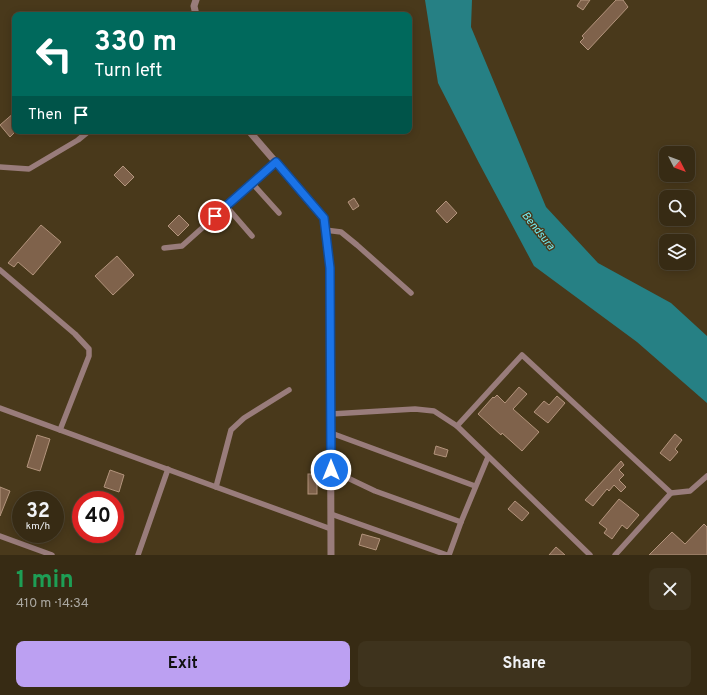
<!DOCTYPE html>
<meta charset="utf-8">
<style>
body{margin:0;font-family:Overpass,sans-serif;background:#3e331d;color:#f1f3f6;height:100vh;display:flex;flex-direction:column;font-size:15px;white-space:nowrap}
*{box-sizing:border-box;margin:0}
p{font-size:13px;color:#aaa7a0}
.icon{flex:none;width:22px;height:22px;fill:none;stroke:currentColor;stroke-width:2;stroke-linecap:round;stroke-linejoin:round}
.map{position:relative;height:555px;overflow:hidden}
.side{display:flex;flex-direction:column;background:#372b14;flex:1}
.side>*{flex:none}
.banner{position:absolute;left:12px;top:12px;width:400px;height:122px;border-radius:8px;box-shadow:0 2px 10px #0003,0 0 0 1px #514734;background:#00695c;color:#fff;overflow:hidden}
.needle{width:26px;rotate:132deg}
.buttons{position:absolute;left:659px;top:146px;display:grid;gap:8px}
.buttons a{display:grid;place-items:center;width:36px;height:36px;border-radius:8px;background:#372b14;box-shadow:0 2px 10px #0003,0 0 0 1px #514734;font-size:20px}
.speed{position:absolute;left:12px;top:491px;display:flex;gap:8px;font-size:20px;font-weight:700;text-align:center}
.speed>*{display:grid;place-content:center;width:52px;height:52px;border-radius:50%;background:#372b14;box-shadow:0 2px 10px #0003,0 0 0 1px #514734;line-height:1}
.speed small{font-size:10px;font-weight:400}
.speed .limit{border:6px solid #d22;background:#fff;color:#111}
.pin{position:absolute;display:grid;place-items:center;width:34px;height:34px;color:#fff;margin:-17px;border:2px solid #fff;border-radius:50%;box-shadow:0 1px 4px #0007}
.me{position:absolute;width:44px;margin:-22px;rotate:0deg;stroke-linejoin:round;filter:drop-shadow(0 0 3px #0008)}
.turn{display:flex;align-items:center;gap:14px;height:84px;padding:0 16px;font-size:18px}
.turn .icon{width:52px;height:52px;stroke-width:2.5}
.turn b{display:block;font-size:28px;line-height:34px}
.then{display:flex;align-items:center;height:38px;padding:0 16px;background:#0003;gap:8px;font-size:15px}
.round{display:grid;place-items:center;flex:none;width:42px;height:42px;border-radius:8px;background:#3e331d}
.summary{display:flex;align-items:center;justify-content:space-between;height:68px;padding:0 16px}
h1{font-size:24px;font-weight:700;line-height:30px;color:#1e9e55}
.primary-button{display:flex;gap:8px;margin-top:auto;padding:8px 16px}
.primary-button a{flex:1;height:46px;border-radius:8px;background:#bca0f2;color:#111;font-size:16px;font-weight:700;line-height:46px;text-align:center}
.primary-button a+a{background:#3e331d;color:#f1f3f6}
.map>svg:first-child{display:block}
.water{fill:#268084}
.building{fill:#7f624b;stroke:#b3947c}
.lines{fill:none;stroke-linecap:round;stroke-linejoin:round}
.minor{stroke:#997c7b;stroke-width:5.5}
.tertiary{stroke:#997c7b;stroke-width:7}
.route-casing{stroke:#114b97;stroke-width:10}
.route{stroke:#1a73e8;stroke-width:7}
.labels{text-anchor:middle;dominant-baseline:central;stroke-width:3;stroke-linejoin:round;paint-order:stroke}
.water-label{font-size:11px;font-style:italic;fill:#74f1f8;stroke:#49391b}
</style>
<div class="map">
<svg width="707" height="555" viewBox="0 0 707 555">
<rect width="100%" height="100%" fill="#49391b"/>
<polygon class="water" points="425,0 472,0 471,27 546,207 598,263 671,303 707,336 707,403 637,342 534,266 479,163 438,83"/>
<g class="building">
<polygon points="581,0 590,0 583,10 577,6"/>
<polygon points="616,0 623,0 628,7 588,50 580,42 584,38 582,36"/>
<polygon points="15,112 15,132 10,137 0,125"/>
<polygon points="123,166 134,177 125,186 114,175"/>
<polygon points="354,198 359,206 353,210 348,202"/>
<polygon points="446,201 457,213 447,223 436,211"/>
<polygon points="179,215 189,225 178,236 168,226"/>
<polygon points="41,225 61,242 33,275 18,262 14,267 8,263"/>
<polygon points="117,256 134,275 113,295 95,276"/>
<polygon points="519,387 527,394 513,409 539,432 522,451 502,433 501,435 478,414 493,397 494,398 497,395 505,403"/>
<polygon points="557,396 565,403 548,423 534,412 544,401 549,405"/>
<polygon points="675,434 682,440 675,449 678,452 670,461 660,453"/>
<polygon points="37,435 50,439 40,471 27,467"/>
<polygon points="436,446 448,450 446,457 434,454"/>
<polygon points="621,461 624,465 619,470 624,475 619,480 626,487 621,492 614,485 609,491 607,489 593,506 585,500"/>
<polygon points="110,470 124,475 119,492 104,487"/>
<rect x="308" y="474" width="9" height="20"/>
<polygon points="0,487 10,491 0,516"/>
<polygon points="619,499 639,515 627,529 622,525 612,539 604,533 607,529 599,523"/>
<polygon points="515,501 529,513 522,521 508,509"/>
<polygon points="704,524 707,527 707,555 649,555 672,532 685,544"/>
<polygon points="362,534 380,539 376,550 359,545"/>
<polygon points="556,547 565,555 549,555"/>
</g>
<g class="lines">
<g class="minor">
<polyline points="0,167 29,169 78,140 89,131"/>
<polyline points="252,183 279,213"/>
<polyline points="226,206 252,236"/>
<polyline points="325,230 341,232 357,245 411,293"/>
<polyline points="164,248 182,246 276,162"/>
<polyline points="0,270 75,334 89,349 89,356 60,430"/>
<polyline points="0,408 331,529"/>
<polyline points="331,414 415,409 434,411 457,426 522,355 671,493 615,555"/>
<polyline points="457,426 590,555"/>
<polyline points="331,433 475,486"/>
<polyline points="331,470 375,491 461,522"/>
<polyline points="216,487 231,430 244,418 289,390"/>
<polyline points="671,493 690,491 707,476"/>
<polyline points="331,514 447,555"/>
<polyline points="0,536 52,555"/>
<polyline points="138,555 168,469"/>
<polyline points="449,555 461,522 488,457"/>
</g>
<g class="tertiary">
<polyline points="196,15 194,6 196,0"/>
<polyline points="249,131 324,218 330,268 331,555"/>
</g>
</g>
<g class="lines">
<defs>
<polyline id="route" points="215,216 276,162 324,218 330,268 331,470"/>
</defs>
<use href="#route" class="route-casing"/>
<use href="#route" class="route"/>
</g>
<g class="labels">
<g class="water-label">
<text transform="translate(538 231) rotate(51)">Bendsura</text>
</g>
</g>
</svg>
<div class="buttons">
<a><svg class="needle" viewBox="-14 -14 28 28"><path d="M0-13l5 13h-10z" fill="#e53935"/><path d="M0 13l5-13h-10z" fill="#aaa7a0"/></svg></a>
<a><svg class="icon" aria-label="search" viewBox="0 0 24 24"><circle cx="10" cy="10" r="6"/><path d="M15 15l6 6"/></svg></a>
<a><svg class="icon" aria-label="layers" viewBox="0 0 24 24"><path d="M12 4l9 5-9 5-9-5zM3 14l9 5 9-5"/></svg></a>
</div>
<div class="speed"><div>32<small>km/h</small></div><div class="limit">40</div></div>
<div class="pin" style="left:215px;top:216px;background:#d93025"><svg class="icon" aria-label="arrive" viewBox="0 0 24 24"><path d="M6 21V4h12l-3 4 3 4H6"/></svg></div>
<svg class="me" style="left:331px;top:470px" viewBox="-20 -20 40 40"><circle r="17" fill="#1a73e8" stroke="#fff" stroke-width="3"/><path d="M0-11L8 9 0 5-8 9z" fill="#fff"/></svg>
<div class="banner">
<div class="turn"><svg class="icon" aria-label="left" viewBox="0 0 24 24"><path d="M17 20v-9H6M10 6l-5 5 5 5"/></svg><div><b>330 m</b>Turn left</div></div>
<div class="then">Then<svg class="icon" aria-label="arrive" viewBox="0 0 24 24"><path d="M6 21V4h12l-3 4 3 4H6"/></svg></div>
</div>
</div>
<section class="side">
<div class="summary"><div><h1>1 min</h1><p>410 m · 14:34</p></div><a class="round"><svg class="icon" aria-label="close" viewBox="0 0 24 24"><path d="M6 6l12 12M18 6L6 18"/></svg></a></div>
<div class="primary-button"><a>Exit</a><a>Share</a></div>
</section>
